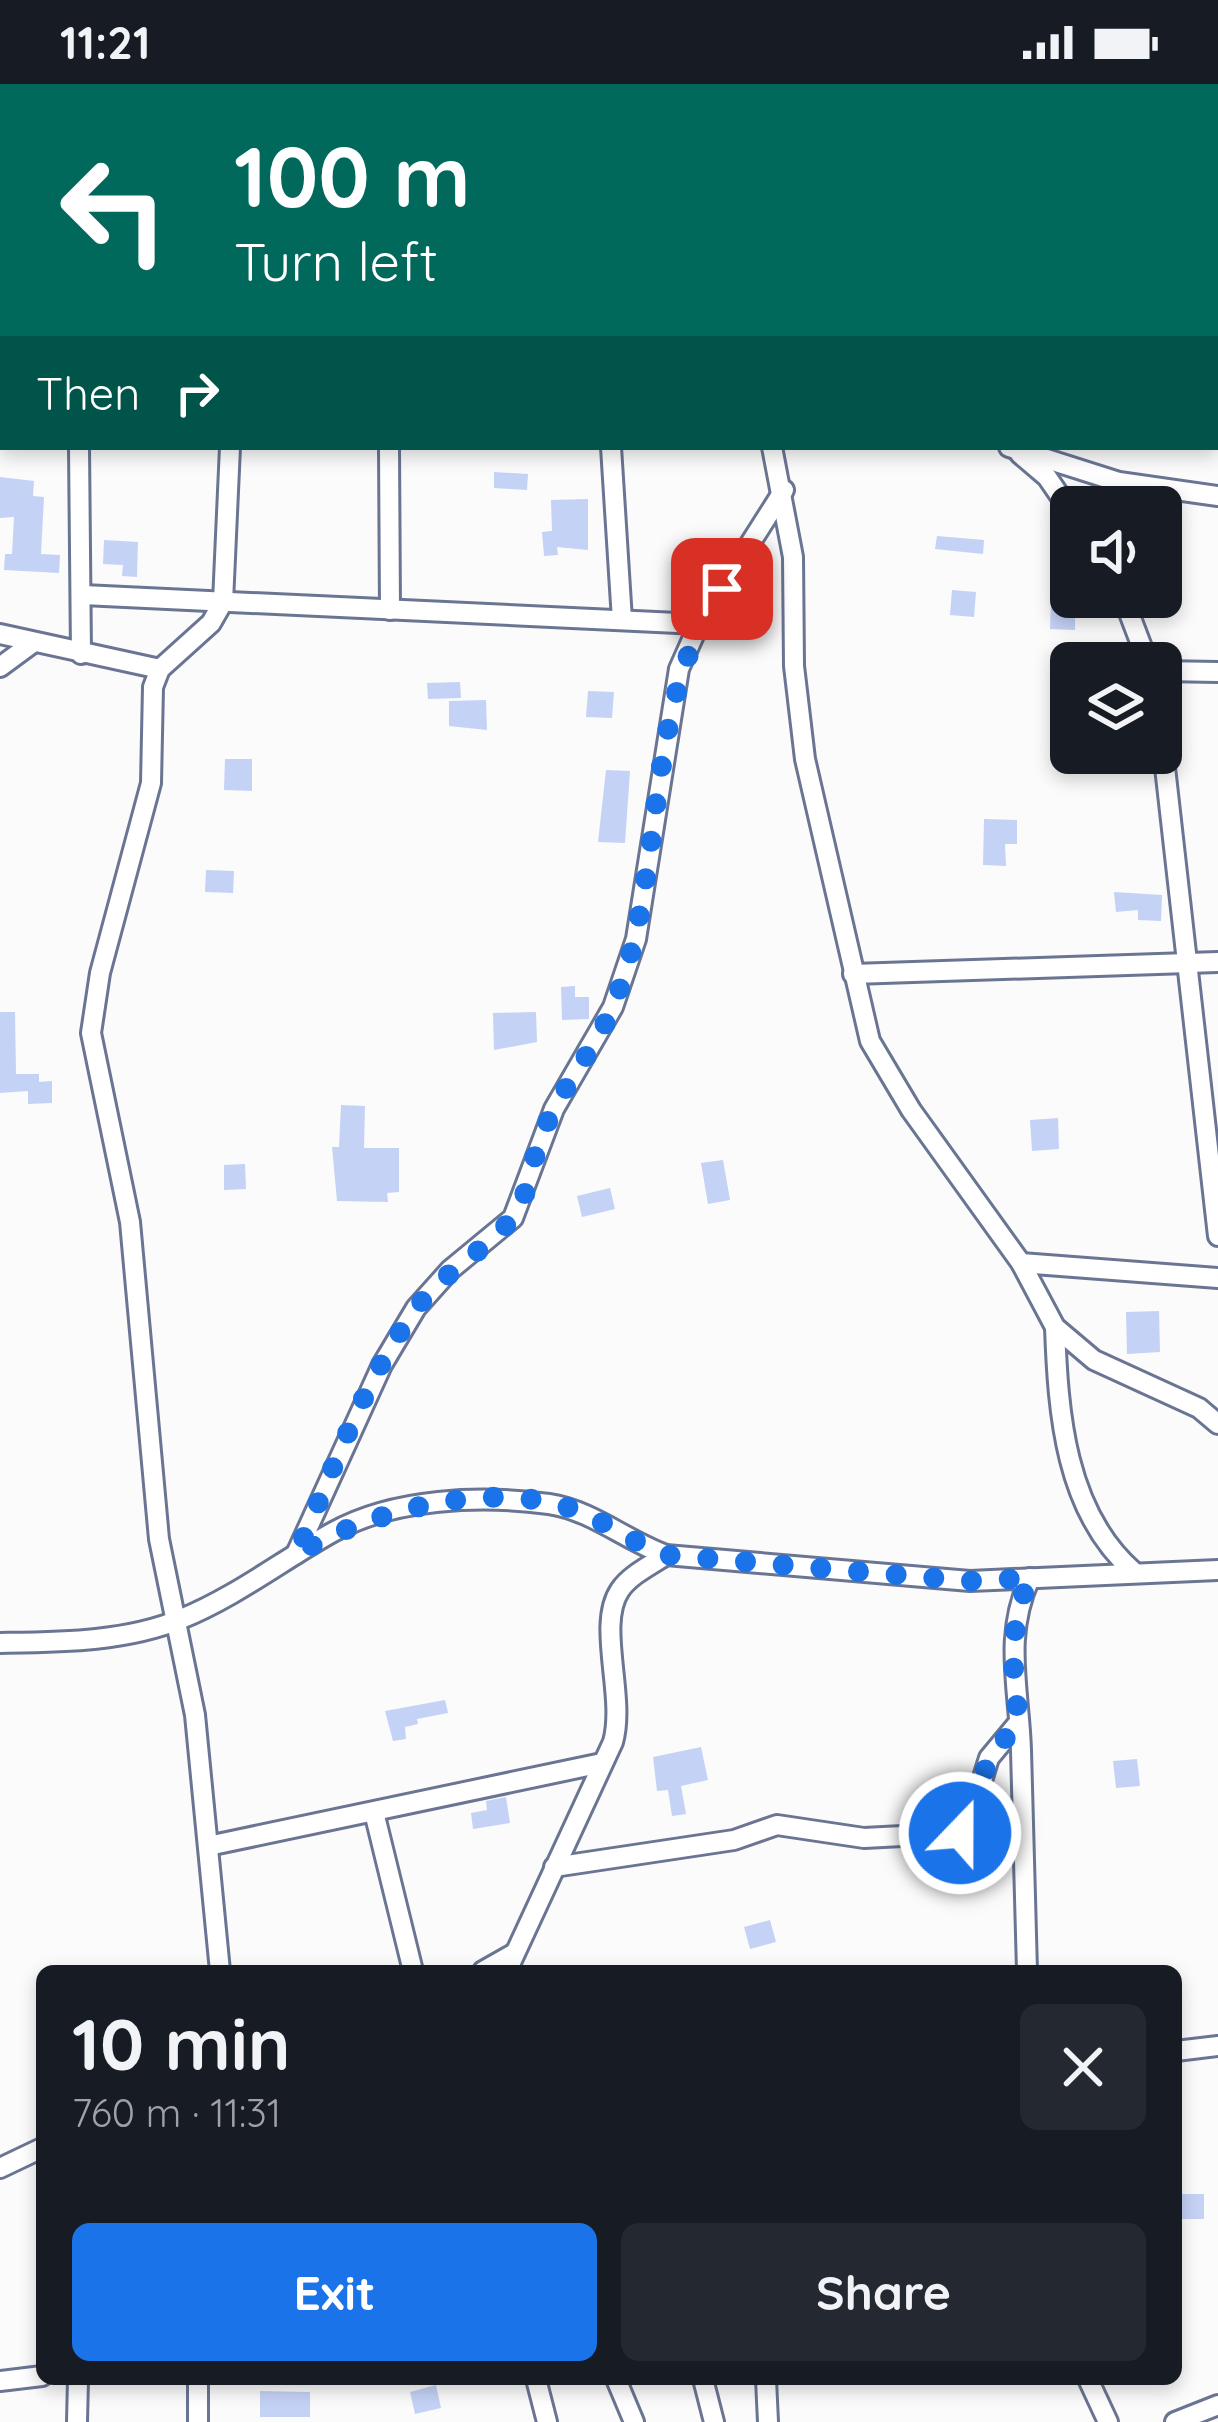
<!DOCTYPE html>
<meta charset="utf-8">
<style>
body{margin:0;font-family:Quicksand,sans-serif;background:#242831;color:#f1f3f6;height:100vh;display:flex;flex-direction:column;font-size:45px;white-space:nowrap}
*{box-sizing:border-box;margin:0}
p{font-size:39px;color:#9ea1a6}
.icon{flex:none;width:66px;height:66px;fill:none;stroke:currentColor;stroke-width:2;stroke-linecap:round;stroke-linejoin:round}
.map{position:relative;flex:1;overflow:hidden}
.sheet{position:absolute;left:36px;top:1881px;width:1146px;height:420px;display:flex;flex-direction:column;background:#171b24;border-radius:18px;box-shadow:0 6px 18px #0003}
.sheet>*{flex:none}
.hud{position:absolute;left:0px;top:0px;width:1218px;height:366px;box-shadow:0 6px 18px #0003;background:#00695c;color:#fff;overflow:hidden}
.tools{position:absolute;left:1050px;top:402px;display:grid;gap:24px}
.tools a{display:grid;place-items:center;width:132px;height:132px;border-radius:18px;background:#171b24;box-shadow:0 6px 18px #0003;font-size:60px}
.pin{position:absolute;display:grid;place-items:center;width:102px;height:102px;color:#fff;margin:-51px;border-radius:24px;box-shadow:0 6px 18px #0006}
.me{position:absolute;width:132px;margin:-66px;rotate:22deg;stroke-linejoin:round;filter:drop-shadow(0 0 9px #0008)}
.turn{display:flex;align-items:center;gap:42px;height:252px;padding:0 36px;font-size:54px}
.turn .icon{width:156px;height:156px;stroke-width:2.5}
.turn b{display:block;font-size:84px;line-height:102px}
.then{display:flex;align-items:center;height:114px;padding:0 36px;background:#0003;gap:24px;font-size:45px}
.round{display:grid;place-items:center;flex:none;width:126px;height:126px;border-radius:18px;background:#242831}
.headline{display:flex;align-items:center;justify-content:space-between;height:204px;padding:0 36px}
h1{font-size:72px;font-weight:800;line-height:90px}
.action{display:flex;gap:24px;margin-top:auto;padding:24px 36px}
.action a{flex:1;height:138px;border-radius:18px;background:#1a73e8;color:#fff;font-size:48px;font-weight:800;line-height:138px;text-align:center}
.action a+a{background:#242831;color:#f1f3f6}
.status{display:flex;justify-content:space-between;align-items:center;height:84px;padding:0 60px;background:#171b24;direction:ltr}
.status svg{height:33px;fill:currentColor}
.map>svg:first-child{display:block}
.building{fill:#c4d2f6}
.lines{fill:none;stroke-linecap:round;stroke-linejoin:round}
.minor-casing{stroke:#6a7593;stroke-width:24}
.minor{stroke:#fff;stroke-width:18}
.route{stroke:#1a73e8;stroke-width:21;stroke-dasharray:0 37.8}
</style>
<div class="status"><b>11:21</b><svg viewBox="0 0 49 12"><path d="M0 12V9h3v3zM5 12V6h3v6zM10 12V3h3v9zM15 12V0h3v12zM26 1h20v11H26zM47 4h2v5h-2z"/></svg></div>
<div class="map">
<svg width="1218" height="2338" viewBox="0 0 1218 2338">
<rect width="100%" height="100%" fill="#fbfbfb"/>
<g class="building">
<polygon points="494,388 528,390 527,406 494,404"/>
<polygon points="0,393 34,397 33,412 44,413 41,470 60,471 59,489 4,486 5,470 12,470 14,433 0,434"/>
<polygon points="588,415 588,466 557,463 558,471 544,472 542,448 552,447 551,416"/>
<polygon points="937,452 984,456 983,470 935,465"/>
<polygon points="104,456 138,458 137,493 122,492 123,481 103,480"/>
<polygon points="952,506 976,508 974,533 950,531"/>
<polygon points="1051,516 1075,517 1075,546 1050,545"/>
<polygon points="460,598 461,614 428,615 427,599"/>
<polygon points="588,607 614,608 612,634 586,633"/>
<polygon points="486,616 487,646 449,642 449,617"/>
<polygon points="225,675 252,675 252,707 224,706"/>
<polygon points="606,686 630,687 625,759 598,758"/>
<polygon points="984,735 1017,736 1017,760 1005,760 1006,782 983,781"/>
<polygon points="206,786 234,787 233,809 205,808"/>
<polygon points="1114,808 1162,811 1161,837 1138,836 1138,826 1116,828"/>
<polygon points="575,902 575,913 589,913 589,935 562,936 561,903"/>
<polygon points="0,928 15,928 16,990 39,990 39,998 52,997 52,1019 28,1020 28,1007 0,1009"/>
<polygon points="536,928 537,958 494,966 493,929"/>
<polygon points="341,1021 365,1022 364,1064 399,1064 399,1108 387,1109 388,1118 337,1117 332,1063 339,1063"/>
<polygon points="1058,1034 1059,1065 1032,1067 1030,1036"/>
<polygon points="723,1076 730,1116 708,1120 701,1079"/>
<polygon points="245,1080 246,1105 224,1106 224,1081"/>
<polygon points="610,1104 615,1125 582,1133 577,1112"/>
<polygon points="1159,1227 1160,1268 1127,1270 1126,1228"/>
<polygon points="445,1616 448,1629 417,1635 418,1640 405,1643 406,1655 393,1657 385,1627"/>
<polygon points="701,1663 708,1696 681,1702 686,1730 672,1732 668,1706 657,1707 653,1673"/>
<polygon points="1137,1675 1140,1702 1116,1704 1113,1677"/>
<polygon points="506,1713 510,1739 473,1745 471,1729 487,1726 486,1717"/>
<polygon points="770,1836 776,1858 750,1865 744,1843"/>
<rect x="1180" y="2110" width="24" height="25"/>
<polygon points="436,2301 441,2324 415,2330 410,2308"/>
<polygon points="260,2307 310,2308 310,2333 260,2333"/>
</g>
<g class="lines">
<defs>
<g id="minor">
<polyline points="194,0 194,3"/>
<polyline points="637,0 639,3"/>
<polyline points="743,3 743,0"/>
<polyline points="995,3 996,0"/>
<polyline points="0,57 3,57"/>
<polyline points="1215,187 1218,187"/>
<polyline points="79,363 81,570"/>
<polyline points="389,363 390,526"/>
<polyline points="611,363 622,536"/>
<polyline points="772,363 793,473 794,582 805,675 870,957 911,1026 1021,1179 1055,1243 1094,1276 1199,1324 1218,1340"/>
<polyline points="1009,363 1119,398 1218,412"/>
<polyline points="1020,370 1047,393 1071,428"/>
<polyline points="83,511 699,540"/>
<polyline points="1123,513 1148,579"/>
<polyline points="0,550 160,585"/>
<polyline points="0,583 34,558"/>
<polyline points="1161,587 1218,588"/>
<polyline points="1161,648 1218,1152"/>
<polyline points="853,890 1218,878"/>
<polyline points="1021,1179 1218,1194"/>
<path d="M1055,1243C1058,1329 1065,1428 1134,1488"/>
<polyline points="296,1470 382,1281 416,1224 450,1186 513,1134 554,1025 613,923 636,855 679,585 699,540 784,406"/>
<path d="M0,1559C60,1558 125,1558 181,1535C237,1512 281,1477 333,1448C394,1414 481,1411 549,1420C591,1426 627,1457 666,1471L970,1497L1218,1486"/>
<polyline points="374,1728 413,1887"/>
<polyline points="208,1762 602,1679"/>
<polyline points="554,1783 734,1756 777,1741 864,1754 960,1749 968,1742 989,1674 1019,1638"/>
<polyline points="220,1887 195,1631 159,1455 130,1138 91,949 100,889 151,699 153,603 160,585 211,539 223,518 230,363"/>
<polyline points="483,1887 513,1870"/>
<path d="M507,1887L613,1658C626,1612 596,1541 620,1506C630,1491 651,1481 666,1471"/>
<path d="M1027,1887C1025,1813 1023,1739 1021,1666C1019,1603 1003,1553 1030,1494"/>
<polyline points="1176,1967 1218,1962"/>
<polyline points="0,2084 42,2064"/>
<polyline points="198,2295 198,2338"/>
<polyline points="536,2295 547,2338"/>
<polyline points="616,2295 634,2338"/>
<polyline points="703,2295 714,2338"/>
<polyline points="766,2295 768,2338"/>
<polyline points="1088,2295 1108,2338"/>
<polyline points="0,2297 42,2292"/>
<polyline points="77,2338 78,2295"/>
<polyline points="1175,2338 1218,2321"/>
</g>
</defs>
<use href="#minor" class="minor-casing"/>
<use href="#minor" class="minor"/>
</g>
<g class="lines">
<path class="route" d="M722,505C639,629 669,790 612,925C591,973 554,1012 538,1062C530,1086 527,1119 509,1138C481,1170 442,1189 416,1225C363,1297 332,1390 296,1471C369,1426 500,1392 583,1429C612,1442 636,1460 666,1471L970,1497L1030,1494C1008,1543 1012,1586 1019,1638L989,1674L968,1742L960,1749"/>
</g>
</svg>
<div class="tools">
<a><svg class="icon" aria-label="sound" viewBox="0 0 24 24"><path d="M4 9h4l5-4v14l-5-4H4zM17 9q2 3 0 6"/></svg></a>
<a><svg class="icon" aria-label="layers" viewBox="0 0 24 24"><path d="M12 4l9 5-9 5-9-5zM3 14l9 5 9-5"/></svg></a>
</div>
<div class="pin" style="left:722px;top:505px;background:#d93025"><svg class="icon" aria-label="arrive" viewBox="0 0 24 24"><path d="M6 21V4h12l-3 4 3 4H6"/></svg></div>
<svg class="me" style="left:960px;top:1749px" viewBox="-20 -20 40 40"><circle r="17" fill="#1a73e8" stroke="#fff" stroke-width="3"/><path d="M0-11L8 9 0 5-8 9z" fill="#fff"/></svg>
<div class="hud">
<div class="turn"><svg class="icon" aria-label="left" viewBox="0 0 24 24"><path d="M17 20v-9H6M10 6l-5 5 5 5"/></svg><div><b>100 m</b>Turn left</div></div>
<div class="then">Then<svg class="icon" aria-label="right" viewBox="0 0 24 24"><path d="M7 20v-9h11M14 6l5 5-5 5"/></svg></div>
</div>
<section class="sheet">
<div class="headline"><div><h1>10 min</h1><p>760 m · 11:31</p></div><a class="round"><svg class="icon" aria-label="close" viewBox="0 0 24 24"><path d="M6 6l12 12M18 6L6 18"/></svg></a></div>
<div class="action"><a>Exit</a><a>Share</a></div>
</section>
</div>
